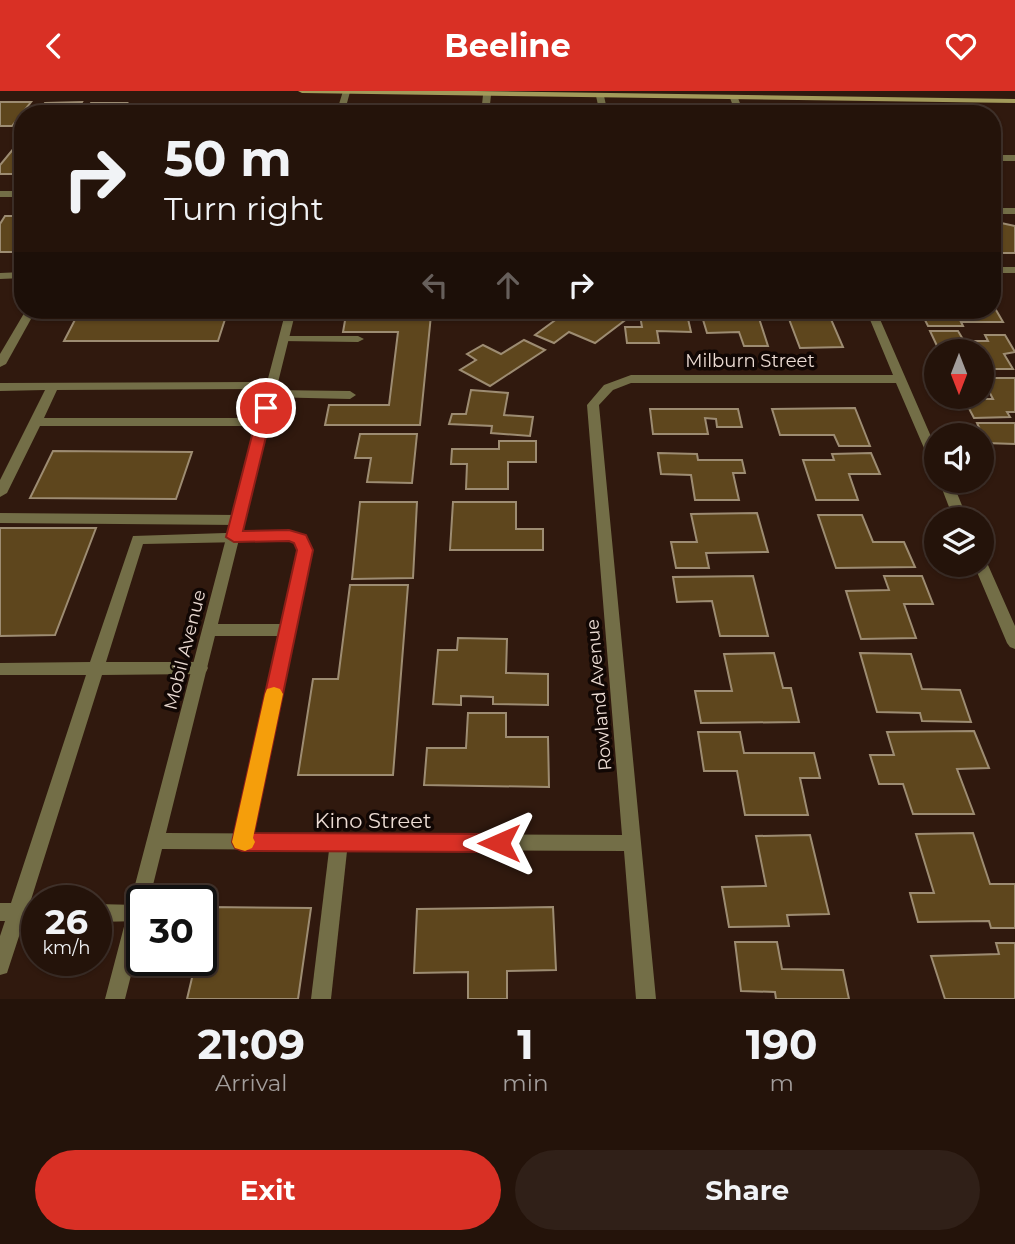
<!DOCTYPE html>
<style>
body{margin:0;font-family:Montserrat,sans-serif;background:#302018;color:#f1f3f6;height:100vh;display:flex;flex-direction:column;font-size:26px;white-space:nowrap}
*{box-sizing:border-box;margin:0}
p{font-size:23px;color:#a39e9c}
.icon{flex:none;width:38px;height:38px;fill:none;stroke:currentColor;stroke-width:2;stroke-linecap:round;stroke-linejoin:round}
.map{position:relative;height:908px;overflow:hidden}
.side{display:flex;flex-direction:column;background:#24130a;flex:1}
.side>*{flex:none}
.hud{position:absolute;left:14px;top:14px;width:987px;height:214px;border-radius:28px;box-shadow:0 2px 5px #0004,0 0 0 2px #41322b;background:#24130a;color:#f1f3f6;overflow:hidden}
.needle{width:46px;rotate:180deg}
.controls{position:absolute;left:924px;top:248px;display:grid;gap:14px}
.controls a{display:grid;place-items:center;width:70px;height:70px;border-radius:50%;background:#24130a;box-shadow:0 2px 5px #0004,0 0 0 2px #41322b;font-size:35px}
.speed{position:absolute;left:21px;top:794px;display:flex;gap:14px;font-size:35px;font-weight:700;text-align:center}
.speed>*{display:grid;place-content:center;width:91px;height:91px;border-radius:50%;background:#24130a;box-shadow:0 2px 5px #0004,0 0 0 2px #41322b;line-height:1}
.speed small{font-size:18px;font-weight:400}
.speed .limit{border:4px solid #111;border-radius:10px;background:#fff;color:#111}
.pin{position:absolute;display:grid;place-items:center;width:60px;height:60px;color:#fff;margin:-30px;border:4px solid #fff;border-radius:50%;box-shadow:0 2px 7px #0007}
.me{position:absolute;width:77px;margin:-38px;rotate:270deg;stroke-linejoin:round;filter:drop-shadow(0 0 5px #0008)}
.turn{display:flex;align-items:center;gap:24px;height:147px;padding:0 35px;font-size:32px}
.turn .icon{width:91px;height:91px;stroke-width:2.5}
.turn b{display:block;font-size:49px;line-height:60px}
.lanes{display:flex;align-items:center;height:66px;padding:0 35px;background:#0003;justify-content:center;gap:35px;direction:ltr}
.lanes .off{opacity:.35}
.eta{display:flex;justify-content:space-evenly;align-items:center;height:119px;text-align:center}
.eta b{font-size:42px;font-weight:700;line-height:49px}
.cta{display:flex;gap:14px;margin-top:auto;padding:14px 35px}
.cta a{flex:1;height:80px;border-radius:42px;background:#d93025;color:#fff;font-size:28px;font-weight:700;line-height:80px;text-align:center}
.cta a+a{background:#302018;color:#f1f3f6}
header{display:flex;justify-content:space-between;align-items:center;height:91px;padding:0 35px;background:#d93025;color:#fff;font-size:32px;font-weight:700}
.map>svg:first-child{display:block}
.building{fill:#5e461d;stroke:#9d8c72;stroke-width:2}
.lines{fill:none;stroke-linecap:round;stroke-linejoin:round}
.lane{fill:#736e47;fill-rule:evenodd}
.street{fill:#736e47;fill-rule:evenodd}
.secondary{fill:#a39a5a;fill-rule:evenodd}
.route{fill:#d93025;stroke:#8d1f18;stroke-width:2}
.slow{fill:#f59e0b}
.labels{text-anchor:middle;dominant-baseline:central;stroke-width:7;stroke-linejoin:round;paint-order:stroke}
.street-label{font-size:18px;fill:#ecdcd4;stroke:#110704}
.near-street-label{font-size:21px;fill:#ecdcd4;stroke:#110704}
</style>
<header><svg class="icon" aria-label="back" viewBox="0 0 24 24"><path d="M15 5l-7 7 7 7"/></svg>Beeline<svg class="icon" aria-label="heart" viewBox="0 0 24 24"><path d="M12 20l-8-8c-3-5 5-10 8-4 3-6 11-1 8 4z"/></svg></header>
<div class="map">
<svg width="1015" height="908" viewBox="0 0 1015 908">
<rect width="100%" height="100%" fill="#30190e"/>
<g class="building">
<polygon points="0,11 31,11 12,35 0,35"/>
<polygon points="82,11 77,20 37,23 45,12"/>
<polygon points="91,12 127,12 120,23 98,23 100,20 85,20"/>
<polygon points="178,13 174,21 134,23 139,14"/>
<polygon points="184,13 222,13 218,23 180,21"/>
<polygon points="251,13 250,16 307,13 304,23 232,23 236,14"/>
<polygon points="19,51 23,51 23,76 17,83 0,83 0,74"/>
<polygon points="5,125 23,125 20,134 23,134 23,138 17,147 23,147 23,161 0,161 0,133"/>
<polygon points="992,130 1015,135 1015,162 992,162"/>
<polygon points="80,219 228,219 218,250 64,250"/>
<polygon points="569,219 597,219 624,230 595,252 569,241 554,252 535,244"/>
<polygon points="639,219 686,219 691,241 657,240 659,252 627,252 625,236 642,236"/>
<polygon points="797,219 827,219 843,256 800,257 789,228 800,228"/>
<polygon points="947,219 996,219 1003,231 961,231 963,235 928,235 921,221 948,221"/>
<polygon points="757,221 768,255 744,255 739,241 707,242 701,222"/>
<polygon points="346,224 431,224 420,334 325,334 329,314 389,314 398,241 343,241"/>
<polygon points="930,240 958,240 964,250 988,250 985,244 1005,244 1015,261 1004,263 1013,278 982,278 982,261 938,257"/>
<polygon points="524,249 545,259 490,295 460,279 476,269 467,263 483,254 501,263"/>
<polygon points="982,287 1015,287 1015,321 1007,321 1010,326 974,327 964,308 993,308"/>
<polygon points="471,299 508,302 504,324 533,326 530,345 491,342 492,335 449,333 452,323 466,323"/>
<polygon points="855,317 870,355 839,355 834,344 780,344 772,318"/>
<polygon points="650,318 738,318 742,336 717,336 716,328 705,327 708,343 653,343"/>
<polygon points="977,332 1015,332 1015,353 986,352"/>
<polygon points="360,343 417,343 412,392 367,391 371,367 355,367"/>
<polygon points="499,350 536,350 536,371 508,371 508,398 466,398 467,373 451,373 452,358 499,358"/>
<polygon points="53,360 192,361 176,408 30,407"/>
<polygon points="658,362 697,363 698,369 742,369 745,382 733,382 739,409 695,409 691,384 661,383"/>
<polygon points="871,362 880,383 849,383 858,409 816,409 803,369 834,369 832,363"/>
<polygon points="360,411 417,411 413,487 352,488"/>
<polygon points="453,411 516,411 516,438 543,438 543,459 450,459"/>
<polygon points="757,422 768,461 706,462 709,477 676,477 671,451 697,451 691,423"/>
<polygon points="818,424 862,424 873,451 904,451 915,476 836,477"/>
<polygon points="0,437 96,437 55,544 0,545"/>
<polygon points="753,485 768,545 720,545 712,510 677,511 673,486"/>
<polygon points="884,485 922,485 933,513 904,513 916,547 861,548 846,500 889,499"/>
<polygon points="350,494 408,494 393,684 298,684 313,588 338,588"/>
<polygon points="458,547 507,548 506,582 548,583 548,614 493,613 493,606 461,605 461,614 433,613 438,559 457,559"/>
<polygon points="774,562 783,597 791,597 799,631 701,632 695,600 732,600 724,563"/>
<polygon points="860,562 911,563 922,598 960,599 971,631 922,630 920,622 877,621"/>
<polygon points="468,622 506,622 506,646 548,646 549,696 424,694 427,657 466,657"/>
<polygon points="974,640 989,677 957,678 974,723 913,723 903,693 879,693 870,664 894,664 887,641"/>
<polygon points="698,641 740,641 744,662 814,662 820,687 800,687 808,724 745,724 737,680 704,680"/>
<polygon points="973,742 990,793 1015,793 1015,837 991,837 989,830 918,831 910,802 934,802 916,743"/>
<polygon points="810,744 829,823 787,824 789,835 729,836 722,796 766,795 756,745"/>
<polygon points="207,816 311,817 298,908 187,908 196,870 201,870 201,843"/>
<polygon points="553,816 556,879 507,880 507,908 468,908 468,881 414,882 417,818"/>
<polygon points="735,851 777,851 782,878 843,879 849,908 776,908 775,901 741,900"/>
<polygon points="996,852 1015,852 1015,908 945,908 931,865 999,863"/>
</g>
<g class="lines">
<g class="lane">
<polygon points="487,2 491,4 489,23 481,23 483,4"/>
<polygon points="600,3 604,5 608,23 600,23 596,5"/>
<rect x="992" y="64" width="23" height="6"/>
<rect x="992" y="117" width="23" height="6"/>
<rect x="992" y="176" width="23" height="6"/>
<polygon points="23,181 23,187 0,188 0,182"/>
<polygon points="26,219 36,219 6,273 0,276 0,263"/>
<polygon points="284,245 358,245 364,248 358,251 280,250 280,246"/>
<polygon points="272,291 276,292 276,298 57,299 44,327 263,327 269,331 263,335 40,335 7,402 0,406 0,389 45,299 0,300 0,292"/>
<polygon points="270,299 350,300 356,304 350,308 266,306 264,303"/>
<polygon points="0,422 238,424 245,429 238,434 0,432"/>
<polygon points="289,440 305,445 312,459 248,757 242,759 236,757 233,751 279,545 210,545 205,543 202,539 205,535 210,533 281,533 298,459 295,451 289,450 143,453 106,571 200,571 206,573 208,577 206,581 200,583 102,584 30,812 37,812 37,830 24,830 7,882 0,884 0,845 5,830 0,830 0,812 11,812 86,584 0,584 0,572 90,571 133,445"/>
<polygon points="339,743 345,745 348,751 331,908 311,908 330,751 333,745"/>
<polygon points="96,813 138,814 142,816 142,830 96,831"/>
</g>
<g class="street">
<polygon points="343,0 350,1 344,23 336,23"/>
<polygon points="734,5 738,7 744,23 736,23 730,7"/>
<rect x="0" y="100" width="23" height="6"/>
<polygon points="286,219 296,219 166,742 622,744 587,314 604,294 631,284 893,284 866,219 876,219 936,357 936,375 930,371 896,292 631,292 613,299 599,314 656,908 636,908 624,760 162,758 149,810 142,810 142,841 125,908 105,908"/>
<polygon points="939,390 952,390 968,429 954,429"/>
<polygon points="982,469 988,474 1015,535 1015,558 1010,556 1007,552 974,474 982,474"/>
</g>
<polygon class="secondary" points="298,0 475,0 1015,8 1015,12 302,2"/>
</g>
<polygon class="route" points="266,313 273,317 243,440 289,439 306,444 313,459 254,742 499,743 506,745 509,752 506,758 499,761 242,760 235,757 232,751 297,459 294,452 289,450 234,451 226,446 259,317"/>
<polygon class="slow" points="274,596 280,598 283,603 253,747 255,751 252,757 245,760 235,757 232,751 265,603 267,598"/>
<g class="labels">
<g class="street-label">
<text x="750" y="270">Milburn Street</text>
<text transform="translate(185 559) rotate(-76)">Mobil Avenue</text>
<text transform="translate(599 604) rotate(-95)">Rowland Avenue</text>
</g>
<g class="near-street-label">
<text x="373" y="729">Kino Street</text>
</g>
</g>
</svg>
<div class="controls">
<a><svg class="needle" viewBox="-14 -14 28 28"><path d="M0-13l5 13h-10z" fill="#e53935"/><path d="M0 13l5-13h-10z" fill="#a39e9c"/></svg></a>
<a><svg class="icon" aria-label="sound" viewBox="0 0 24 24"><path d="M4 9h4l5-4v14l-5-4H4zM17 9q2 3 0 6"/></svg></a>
<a><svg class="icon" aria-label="layers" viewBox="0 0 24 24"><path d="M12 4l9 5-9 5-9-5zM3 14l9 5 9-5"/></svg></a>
</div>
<div class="speed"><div>26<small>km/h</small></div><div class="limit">30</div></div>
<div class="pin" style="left:266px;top:317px;background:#d93025"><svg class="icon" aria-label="arrive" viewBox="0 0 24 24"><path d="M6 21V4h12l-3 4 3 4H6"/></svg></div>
<svg class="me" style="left:499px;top:752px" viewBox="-20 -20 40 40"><path d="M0-17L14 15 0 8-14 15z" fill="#d93025" stroke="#fff" stroke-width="4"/></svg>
<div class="hud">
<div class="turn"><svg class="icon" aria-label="right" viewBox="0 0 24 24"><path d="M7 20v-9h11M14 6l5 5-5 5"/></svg><div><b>50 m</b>Turn right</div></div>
<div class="lanes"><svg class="icon off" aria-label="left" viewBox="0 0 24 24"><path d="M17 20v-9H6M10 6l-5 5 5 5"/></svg><svg class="icon off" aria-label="ahead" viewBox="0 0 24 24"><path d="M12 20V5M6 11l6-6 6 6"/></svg><svg class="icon" aria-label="right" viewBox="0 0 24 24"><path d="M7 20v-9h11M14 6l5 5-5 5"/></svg></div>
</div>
</div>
<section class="side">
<div class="eta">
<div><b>21:09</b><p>Arrival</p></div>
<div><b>1</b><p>min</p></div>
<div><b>190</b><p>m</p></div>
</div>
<div class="cta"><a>Exit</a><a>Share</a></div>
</section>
